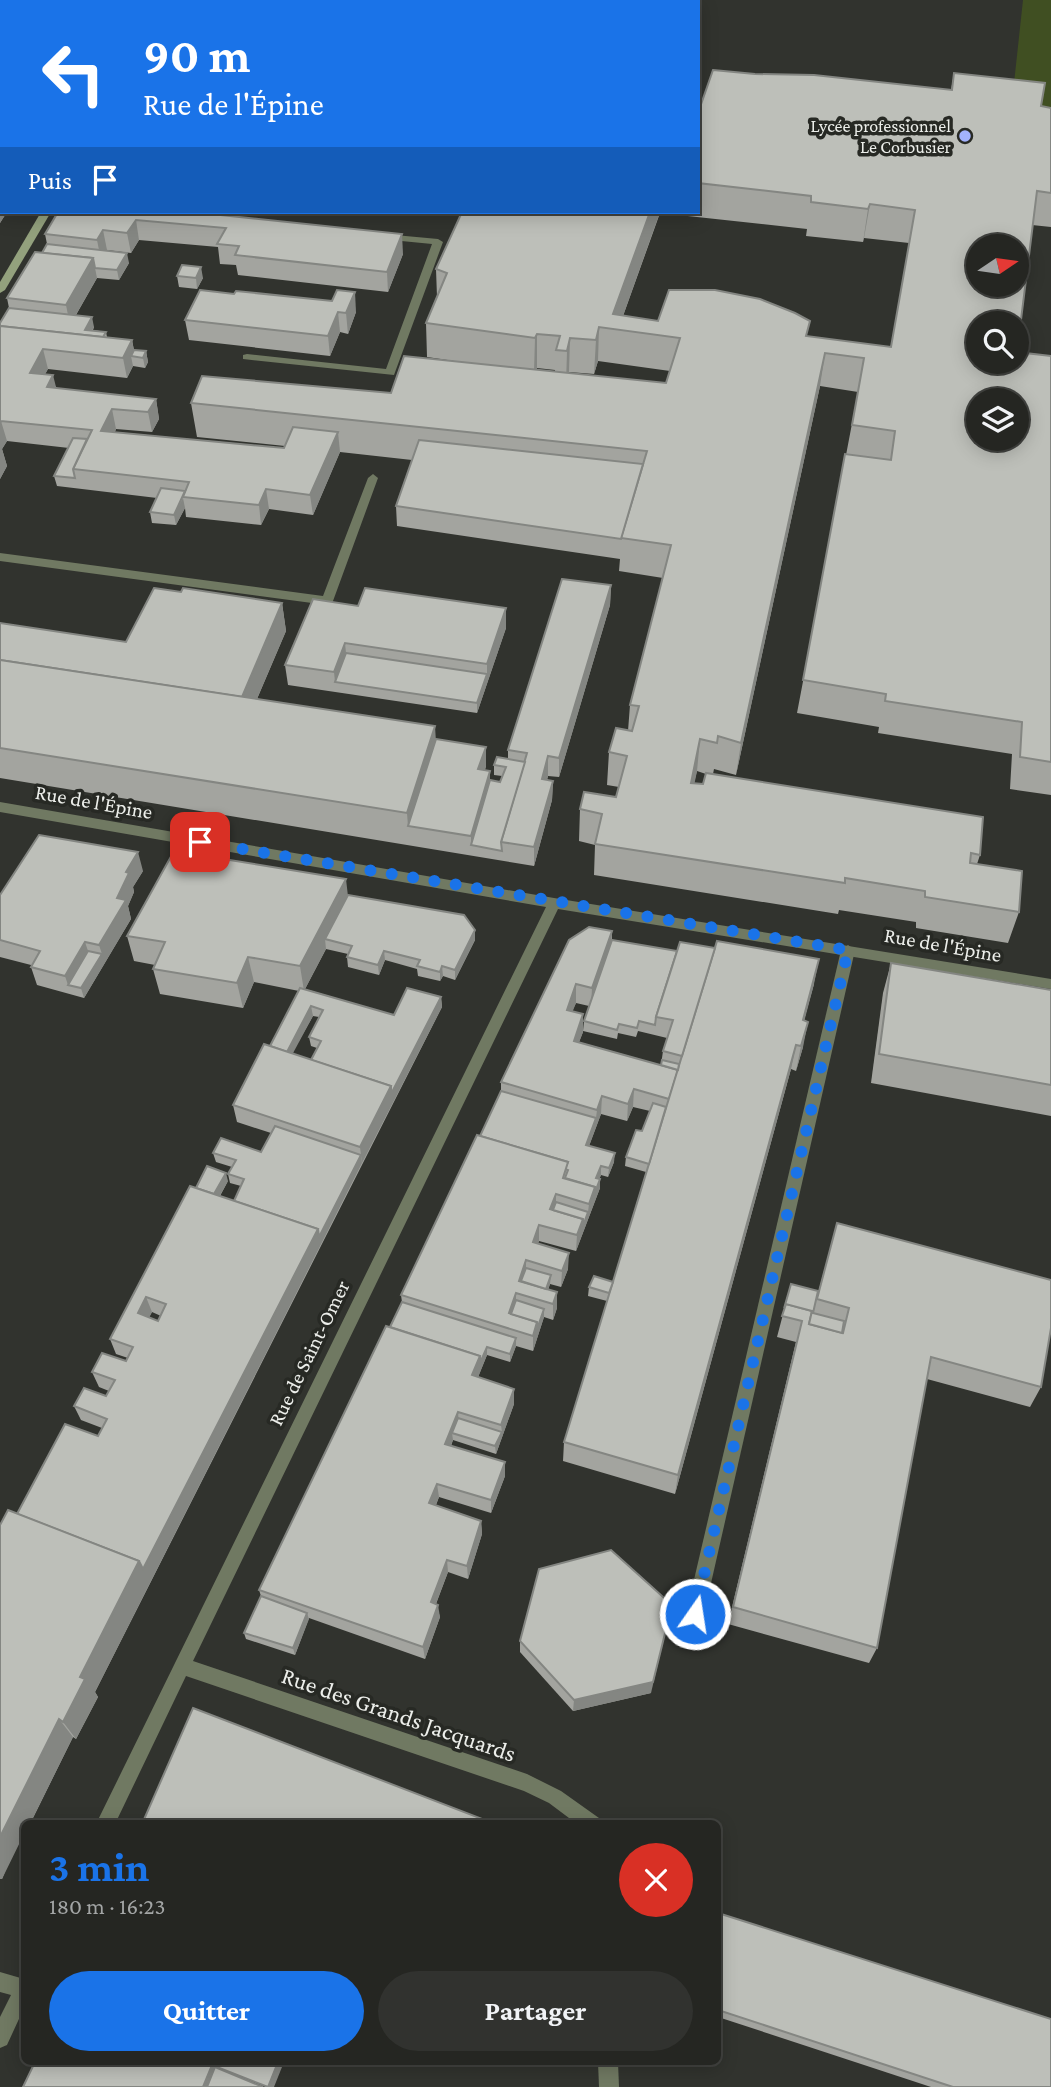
<!DOCTYPE html>
<html lang="fr">
<meta charset="utf-8">
<style>
body{margin:0;font-family:"Crimson Pro",serif;background:#31322f;color:#f1f3f6;height:100vh;display:flex;flex-direction:column;font-size:26px;white-space:nowrap}
*{box-sizing:border-box;margin:0}
p{font-size:23px;color:#a3a5a5}
.icon{flex:none;width:38px;height:38px;fill:none;stroke:currentColor;stroke-width:2;stroke-linecap:round;stroke-linejoin:round}
.map{position:relative;flex:1;overflow:hidden}
.details{position:absolute;left:21px;top:1820px;width:700px;height:245px;display:flex;flex-direction:column;background:#252622;border-radius:10px;box-shadow:0 4px 18px #0003,0 0 0 2px #424340}
.details>*{flex:none}
.banner{position:absolute;left:0px;top:0px;width:700px;height:214px;box-shadow:0 4px 18px #0003,0 0 0 2px #424340;background:#1a73e8;color:#fff;overflow:hidden}
.needle{width:46px;rotate:77deg}
.tools{position:absolute;left:966px;top:234px;display:grid;gap:14px}
.tools a{display:grid;place-items:center;width:63px;height:63px;border-radius:50%;background:#252622;box-shadow:0 4px 18px #0003,0 0 0 2px #424340;font-size:35px}
.pin{position:absolute;display:grid;place-items:center;width:60px;height:60px;color:#fff;margin:-30px;border-radius:14px;box-shadow:0 4px 10px #0006}
.me{position:absolute;width:77px;margin:-38px;rotate:13deg;stroke-linejoin:round;filter:drop-shadow(0 0 5px #0008)}
.turn{display:flex;align-items:center;gap:24px;height:147px;padding:0 28px;font-size:32px}
.turn .icon{width:91px;height:91px;stroke-width:2.5}
.turn b{display:block;font-size:49px;line-height:60px}
.then{display:flex;align-items:center;height:66px;padding:0 28px;background:#0003;gap:14px;font-size:26px}
.round{display:grid;place-items:center;flex:none;width:74px;height:74px;border-radius:37px;background:#31322f}
.summary{display:flex;align-items:center;justify-content:space-between;height:119px;padding:0 28px}
h1{font-size:42px;font-weight:700;line-height:52px;color:#1a73e8}
.action{display:flex;gap:14px;margin-top:auto;padding:14px 28px}
.action a{flex:1;height:80px;border-radius:42px;background:#1a73e8;color:#fff;font-size:28px;font-weight:700;line-height:80px;text-align:center}
.action a+a{background:#31322f;color:#f1f3f6}
.map>svg:first-child{display:block}
.green{fill:#404f22}
.lines{fill:none;stroke-linecap:round;stroke-linejoin:round}
.lane{fill:#707962;fill-rule:evenodd}
.street{fill:#707962;fill-rule:evenodd}
.secondary{fill:#93a17d;fill-rule:evenodd}
.wall{fill:#a3a49f;fill-rule:evenodd}
.shaded-wall{fill:#848682}
.building{fill:#bdbfb9;stroke:#848682;stroke-width:2;fill-rule:evenodd}
.route{stroke:#1a73e8;stroke-width:12;stroke-dasharray:0 21.6}
.poi-dot{fill:#a3b2fd;stroke:#272924;stroke-width:2.5}
.labels{text-anchor:middle;dominant-baseline:central;stroke-width:7;stroke-linejoin:round;paint-order:stroke}
.far-poi-label{font-size:18px;fill:#eceeea;stroke:#272924;text-anchor:end}
.street-label{font-size:21px;fill:#eceeea;stroke:#272924}
.near-street-label{font-size:24px;fill:#eceeea;stroke:#272924}
</style>
<div class="map">
<svg width="1051" height="2087" viewBox="0 0 1051 2087">
<rect width="100%" height="100%" fill="#31332e"/>
<polygon class="green" points="1023,0 1051,0 1051,116 1011,111"/>
<g class="lines">
<g class="lane">
<polygon points="384,234 438,239 443,242 394,375 243,359 243,355 247,354 386,369 432,244 381,239 381,235"/>
<polygon points="373,474 378,478 333,601 327,605 0,561 0,553 323,596 368,478"/>
<polygon points="848,945 855,950 704,1614 701,1620 695,1623 689,1620 686,1614 841,950"/>
</g>
<g class="street">
<polygon points="0,802 554,898 1051,979 1051,989 558,909 193,1661 527,1774 561,1791 599,1818 602,1824 577,1824 549,1803 524,1791 186,1676 115,1824 96,1824 546,907 0,812"/>
<polygon points="0,1972 24,1979 24,2008 7,2045 0,2048 0,2017 11,1995 0,1992"/>
<polygon points="598,2062 618,2062 619,2087 599,2087"/>
</g>
<g class="secondary">
<polygon points="168,0 176,0 167,2"/>
<polygon points="41,212 51,212 5,290 0,293 0,282"/>
</g>
</g>
<g class="wall">
<polygon points="21,0 139,0 138,2 22,2"/>
<polygon points="0,10 2,10 2,212 7,212 0,223"/>
<path d="M954,73L1041,106L1051,108V227L1032,225L1017,352L1051,356V795L1010,789L1012,754L878,733L879,727L797,713L858,392L820,386L736,775L714,769L713,774L980,855L977,864L1019,912L1008,943L916,928V922L839,910L838,914L594,875L595,845L579,841L580,809L616,797L619,787L607,785L609,752L628,731L630,705L663,578L619,571L620,559L397,526L396,506L412,460L340,452L313,515L269,509L261,525L186,517L185,508L176,525L152,523L150,512L157,498L57,486L54,476L69,448L7,441L2,449L7,466L0,479V323L9,308L7,298L42,253L47,244L45,234L192,212L403,254L388,292L238,275L236,265L220,264L218,247L139,240L131,253L107,250L129,263L119,280L97,278L76,315L94,327L93,330L106,332L107,337L132,340L134,350L146,351L148,362L145,368L133,366L127,378L48,369L45,374L57,388L156,399L159,419L152,432L116,429L115,432L284,448L285,446L197,437L191,403L391,393L468,363L427,357L426,323L437,297L436,269L462,212H698V113L755,74L951,90ZM660,213L807,229L806,236L863,242L864,238L909,243L891,347L808,336L658,321L623,316ZM598,361L670,371L666,383L569,373V372L594,374ZM537,368L555,370V372L536,370ZM697,771L706,774L703,784L694,783Z"/>
<polygon points="177,276 203,278 197,289 179,287"/>
<polygon points="356,312 348,334 340,332 330,356 189,340 185,320"/>
<polygon points="611,585 610,605 559,777 548,776 547,780 553,781 552,800 534,866 0,778 0,623 126,642 181,592 282,603 286,631 257,699 436,739 486,747 486,766 485,770 490,771 490,780 500,782 502,776 494,775 494,765 508,759 508,750"/>
<polygon points="313,599 506,628 477,713 288,685 285,665"/>
<polygon points="143,871 133,887 134,892 128,906 131,919 84,998 37,985 31,967 31,965 0,957 0,895"/>
<path d="M348,895L475,930V940L455,980L443,976L440,981L418,976L417,969L385,960L379,975L348,967L347,957L348,954L326,949L305,989L394,1015L441,997L442,1007L95,1692L98,1697L76,1739L73,1737L30,1824H24L2,1879H0V1525L17,1514L98,1436L102,1428L81,1420L74,1406L106,1396L109,1391L99,1387L92,1372L126,1361L128,1358L116,1354L110,1339L196,1188L228,1181L220,1196L234,1201L241,1186L230,1183L228,1174L232,1167L216,1162L213,1153L261,1152L271,1133L237,1122L233,1105L270,1046L299,991L254,982L243,1008L160,994L153,969L155,965L134,961L127,936ZM313,1016L319,1017L309,1037L311,1046L317,1048L311,1060L292,1053ZM152,1312L161,1316L158,1321L149,1317Z"/>
<path d="M612,931V940L814,984L804,1020L803,1047L796,1071L791,1069L675,1494L563,1461L564,1442L607,1301L588,1296L589,1287L613,1282L646,1172L625,1166L626,1157L642,1131L650,1111L633,1107L627,1121L601,1114L589,1146L614,1162L608,1177L601,1175L599,1179H600V1188L576,1251L539,1241L538,1243L568,1269L561,1287L550,1284L548,1290L557,1308L553,1320L544,1317L533,1351L516,1346L510,1362L487,1355L478,1377L514,1389V1404L496,1454L453,1440L451,1446L505,1476L491,1513L439,1497L436,1505L481,1521L482,1534L468,1579L448,1572L436,1604L440,1617L425,1659L309,1618L295,1655L246,1639L244,1633L261,1596L259,1590L402,1302L401,1295L480,1136L501,1091V1082ZM576,1003L589,1006L584,1021L583,1031L617,1039L618,1033L636,1037L638,1031L667,1038L663,1051L661,1065L579,1042L583,1032L572,1011Z"/>
<polygon points="891,963 1051,990 1051,1116 871,1083 883,993"/>
<polygon points="837,1223 1041,1387 1030,1407 927,1379 877,1648 869,1663 728,1624 796,1342 777,1337 791,1284 814,1308"/>
<polygon points="520,1641 651,1693 573,1711 520,1652"/>
<polygon points="718,1913 1051,2087 931,2087 718,2017"/>
</g>
<g class="shaded-wall">
<polygon points="2,193 2,212 7,212 0,223 0,195"/>
<polygon points="870,204 864,238 863,242 868,209"/>
<polygon points="650,212 660,212 618,330 613,314"/>
<polygon points="136,220 139,240 131,253 127,233"/>
<polygon points="103,230 107,250 101,260 97,240"/>
<polygon points="402,234 403,254 388,292 387,272"/>
<polygon points="127,253 129,263 119,280 117,270"/>
<polygon points="93,258 97,278 70,325 66,305"/>
<polygon points="201,267 203,278 197,289 196,278"/>
<polygon points="355,292 356,312 348,334 346,313"/>
<polygon points="338,312 340,332 330,356 328,336"/>
<polygon points="92,317 94,327 87,340 85,330"/>
<polygon points="599,327 598,361 594,374 596,340"/>
<polygon points="537,334 537,368 534,372 535,338"/>
<polygon points="570,338 569,372 566,384 567,351"/>
<polygon points="132,340 135,357 131,356 133,366 127,378 123,358"/>
<polygon points="43,349 48,369 35,393 30,373"/>
<polygon points="146,351 148,362 145,368 143,358"/>
<polygon points="825,353 820,386 736,775 741,743"/>
<polygon points="53,375 58,395 47,387"/>
<polygon points="156,399 159,419 152,432 148,412"/>
<polygon points="112,409 116,429 106,451 101,431"/>
<polygon points="1,421 7,441 2,449 7,466 0,479 0,423"/>
<polygon points="338,432 340,452 313,515 310,495"/>
<polygon points="266,489 269,509 261,525 259,505"/>
<polygon points="183,498 185,508 176,525 174,515"/>
<polygon points="611,585 610,605 559,777 559,758"/>
<polygon points="282,603 286,631 244,729 239,702"/>
<polygon points="506,608 506,628 477,713 477,703 487,674 487,664"/>
<polygon points="345,643 347,663 335,682 334,672"/>
<polygon points="435,726 437,759 408,826 407,813"/>
<polygon points="700,739 697,771 688,815 691,783"/>
<polygon points="486,747 486,766 479,789 478,769"/>
<polygon points="548,756 548,776 542,798 542,779"/>
<polygon points="490,771 490,791 471,845 471,855 471,836"/>
<polygon points="553,781 552,800 534,866 534,847"/>
<polygon points="138,852 143,871 133,887 134,892 128,906 131,919 84,998 81,988 102,954 99,945 126,872"/>
<polygon points="346,879 349,905 325,939 326,949 304,991 300,966"/>
<polygon points="475,930 475,940 455,980 455,970"/>
<polygon points="612,931 611,950 591,1007 592,988"/>
<polygon points="85,942 91,960 68,985 65,976"/>
<polygon points="384,951 385,960 379,975 378,965"/>
<polygon points="248,957 254,982 243,1008 237,983"/>
<polygon points="819,959 814,984 798,1045 803,1020"/>
<polygon points="442,966 443,976 440,981 440,972"/>
<polygon points="576,984 576,1003 566,1028 567,1010"/>
<polygon points="441,997 442,1007 362,1163 360,1147 391,1086"/>
<polygon points="311,1006 313,1016 285,1068 283,1058"/>
<polygon points="583,1014 583,1032 573,1058 574,1041"/>
<polygon points="808,1022 803,1047 796,1071 801,1046"/>
<polygon points="796,1045 791,1069 675,1494 678,1475"/>
<polygon points="634,1089 633,1107 627,1121 628,1104"/>
<polygon points="602,1096 601,1114 586,1154 586,1145 596,1118 597,1110"/>
<polygon points="615,1153 614,1162 608,1177 609,1168"/>
<polygon points="361,1155 362,1163 95,1692 98,1697 76,1739 63,1722 80,1677 139,1561 318,1229"/>
<polygon points="601,1166 601,1175 596,1187 596,1178"/>
<polygon points="226,1173 228,1181 213,1208 211,1200"/>
<polygon points="600,1179 600,1188 576,1251 577,1235 583,1219 588,1212 589,1204 595,1187"/>
<polygon points="556,1194 556,1210 550,1209"/>
<polygon points="539,1225 539,1241 533,1258 533,1242"/>
<polygon points="569,1253 568,1269 561,1287 562,1271"/>
<polygon points="526,1260 526,1276 519,1288 519,1281"/>
<polygon points="551,1275 550,1284 544,1301 543,1296"/>
<polygon points="557,1292 557,1308 553,1320 553,1304"/>
<polygon points="516,1293 516,1308 509,1320 509,1313"/>
<polygon points="146,1297 152,1312 144,1328 138,1313"/>
<polygon points="544,1309 544,1317 533,1351 533,1336 537,1322"/>
<polygon points="516,1338 516,1346 510,1362 510,1354"/>
<polygon points="487,1347 487,1355 473,1390 472,1375 480,1356"/>
<polygon points="514,1389 514,1404 496,1454 495,1446 502,1432 501,1425"/>
<polygon points="458,1412 459,1426 452,1433 453,1440 446,1458 445,1444"/>
<polygon points="505,1462 505,1476 491,1513 491,1500"/>
<polygon points="437,1484 439,1497 431,1517 429,1503"/>
<polygon points="481,1521 482,1534 468,1579 467,1566"/>
<polygon points="447,1560 448,1572 432,1614 431,1602"/>
<polygon points="438,1605 440,1617 425,1659 423,1647"/>
<polygon points="307,1613 309,1619 295,1655 293,1648"/>
<polygon points="669,1617 651,1693 573,1711 574,1700"/>
<polygon points="59,1719 73,1737 30,1824 24,1824 24,1834 2,1879 0,1879 0,1837"/>
<polygon points="278,2062 284,2062 274,2087 268,2087"/>
<polygon points="212,2065 218,2070 211,2087 203,2087"/>
</g>
<g class="building">
<polygon points="32,0 123,0 122,2 51,2"/>
<polygon points="190,0 242,0 241,2 189,2"/>
<polygon points="291,0 375,0 374,2 290,2"/>
<polygon points="0,10 2,10 2,32 0,31"/>
<rect x="0" y="39" width="2" height="51"/>
<path d="M713,70L755,74L814,75L952,90L954,73L1045,83L1041,106L1051,108V193L1037,191L1017,352L1051,356V762L1020,757L1022,722L885,701L886,694L803,680L845,454L891,460L895,431L852,425L864,358L825,353L741,743L718,736L717,743L700,739L691,783L703,784L706,773L983,817L980,855L971,853L970,863L1022,871L1019,912L925,897V891L845,878V883L595,844L602,814L580,809L584,792L616,797L627,756L609,752L616,728L632,731L639,706L630,705L671,545L621,538L647,451L191,403L202,376L391,393L404,356L666,383L680,338L599,327L596,340L570,338L567,351L556,350L560,336L537,334L535,338L426,323L447,273L436,269L462,212H650L613,314L658,321L669,290H715L760,299L795,313L810,321L806,336L891,347L915,210L870,204L868,209L811,202V196L698,183V113ZM978,247H1017V285H978ZM978,324H1017V362H978ZM978,401H1017V439H978Z"/>
<polygon points="2,98 2,149 0,149 0,99"/>
<polygon points="0,161 2,161 2,193 0,195"/>
<polygon points="58,212 192,212 402,234 387,272 235,255 239,246 217,244 226,228 136,220 127,233 103,230 97,240 45,234"/>
<polygon points="47,244 127,253 117,270 95,268 93,258 42,253"/>
<polygon points="35,252 93,258 66,305 7,298"/>
<polygon points="182,265 201,267 196,278 177,276"/>
<polygon points="200,290 234,294 236,291 332,301 337,290 355,292 346,313 338,312 328,336 185,320"/>
<polygon points="9,308 92,317 85,330 106,332 103,337 0,326 0,323"/>
<polygon points="0,326 132,340 123,358 43,349 30,373 53,375 47,387 156,399 148,412 112,409 101,431 284,448 293,427 338,432 310,495 266,489 259,505 183,497 189,482 73,469 92,430 1,421 0,423"/>
<polygon points="134,350 146,351 143,358 131,356"/>
<polygon points="73,438 87,439 73,469 75,478 54,476"/>
<polygon points="419,440 643,464 621,539 396,506"/>
<polygon points="161,488 185,491 174,515 150,512"/>
<polygon points="562,579 611,585 559,758 548,756 542,779 553,781 534,847 501,842 527,753 508,750"/>
<polygon points="154,588 181,592 183,588 282,603 242,697 0,660 0,623 126,642"/>
<polygon points="365,588 506,608 487,664 345,643 334,672 285,665 313,599 358,606"/>
<polygon points="346,653 487,674 477,703 335,682"/>
<polygon points="0,660 435,726 407,813 0,748"/>
<polygon points="436,739 486,747 478,769 490,771 471,836 408,826"/>
<polygon points="497,757 525,762 501,842 502,851 471,845 490,780 500,782 506,767 494,765"/>
<polygon points="39,835 138,852 126,872 129,873 117,898 126,900 99,945 85,942 65,976 31,967 40,951 0,940 0,895"/>
<polygon points="174,851 346,879 300,966 248,957 237,983 153,969 165,942 127,936"/>
<polygon points="348,895 464,915 475,930 455,970 442,966 440,972 417,966 420,960 384,951 378,965 347,957 352,946 325,939"/>
<polygon points="589,927 612,931 592,988 576,984 567,1010 583,1014 574,1041 678,1070 669,1099 634,1089 628,1104 602,1096 597,1110 501,1082 569,940"/>
<polygon points="612,940 677,951 656,1017 655,1025 639,1021 637,1028 619,1024 617,1030 584,1021"/>
<polygon points="717,941 819,959 803,1020 808,1022 801,1046 796,1045 678,1475 564,1442"/>
<polygon points="680,942 715,948 682,1056 663,1051 673,1020 656,1017"/>
<polygon points="88,951 102,954 81,988 68,985"/>
<polygon points="891,963 1051,990 1051,1085 879,1054"/>
<polygon points="300,988 394,1015 407,988 441,997 391,1094 391,1086 311,1060 321,1041 309,1037 323,1010 311,1006 287,1052 270,1046"/>
<polygon points="264,1044 391,1086 360,1147 233,1105"/>
<polygon points="662,1060 679,1064 678,1070 661,1065"/>
<polygon points="501,1091 596,1118 586,1145 615,1153 609,1168 601,1166 596,1178 600,1179 594,1195 595,1187 565,1178 568,1170 565,1169 568,1162 480,1136"/>
<polygon points="653,1103 666,1107 649,1164 626,1157 636,1130 642,1131"/>
<polygon points="275,1126 361,1155 319,1237 318,1229 234,1201 244,1179 228,1174 236,1160 213,1153 221,1138 261,1152"/>
<polygon points="477,1135 568,1162 563,1178 595,1187 589,1204 556,1194 550,1209 583,1219 577,1235 539,1225 533,1242 569,1253 562,1271 526,1260 519,1281 557,1292 553,1304 516,1293 509,1313 537,1322 533,1336 401,1295"/>
<polygon points="207,1166 226,1173 214,1194 196,1188"/>
<path d="M190,1186L318,1229L143,1569L139,1561L17,1514L65,1424L98,1436L107,1419L74,1406L84,1388L106,1396L115,1380L92,1372L102,1353L126,1361L133,1347L110,1339ZM146,1297L166,1304L158,1321L138,1313Z"/>
<polygon points="556,1202 588,1212 583,1226 583,1219 553,1210"/>
<polygon points="837,1223 1051,1280 1051,1328 1041,1387 931,1357 877,1648 733,1607 802,1321 782,1316 786,1304 812,1311 809,1324 843,1333 849,1308 817,1299"/>
<polygon points="526,1268 551,1275 546,1289 521,1281"/>
<polygon points="594,1276 613,1282 609,1293 589,1287"/>
<polygon points="791,1284 818,1291 813,1313 844,1321 842,1333 809,1324 812,1311 786,1304 785,1305"/>
<polygon points="516,1300 544,1309 537,1329 537,1322 511,1314"/>
<polygon points="402,1302 516,1338 510,1354 487,1347 480,1363 480,1356 390,1327"/>
<polygon points="386,1326 480,1356 472,1375 514,1389 501,1425 458,1412 445,1444 505,1462 491,1500 437,1484 429,1503 481,1521 467,1566 447,1560 431,1602 438,1605 423,1647 259,1590"/>
<polygon points="458,1418 502,1432 495,1446 452,1433"/>
<polygon points="8,1510 139,1561 80,1677 85,1679 63,1722 59,1719 0,1837 0,1525"/>
<polygon points="611,1550 672,1605 653,1682 574,1700 520,1641 539,1569"/>
<polygon points="261,1596 307,1613 293,1648 244,1633"/>
<polygon points="193,1708 485,1820 484,1824 142,1824"/>
<polygon points="718,1913 1051,2019 1051,2087 953,2087 718,2010"/>
<polygon points="35,2062 278,2062 268,2087 212,2065 203,2087 23,2087"/>
<polygon points="215,2067 263,2087 207,2087"/>
</g>
<g class="lines">
<polyline class="route" points="200,842 848,950 695,1614"/>
</g>
<circle class="poi-dot" cx="965" cy="136" r="7"/>
<g class="labels">
<g class="far-poi-label">
<text x="951" y="126">Lycée professionnel<tspan x="951" dy="21">Le Corbusier</tspan></text>
</g>
<g class="street-label">
<text transform="translate(94 802) rotate(10)">Rue de l'Épine</text>
<text transform="translate(943 945) rotate(10)">Rue de l'Épine</text>
<text transform="translate(309 1353) rotate(-64)">Rue de Saint-Omer</text>
</g>
<g class="near-street-label">
<text transform="translate(399 1714) rotate(19)">Rue des Grands Jacquards</text>
</g>
</g>
</svg>
<div class="tools">
<a><svg class="needle" viewBox="-14 -14 28 28"><path d="M0-13l5 13h-10z" fill="#e53935"/><path d="M0 13l5-13h-10z" fill="#a3a5a5"/></svg></a>
<a><svg class="icon" aria-label="search" viewBox="0 0 24 24"><circle cx="10" cy="10" r="6"/><path d="M15 15l6 6"/></svg></a>
<a><svg class="icon" aria-label="layers" viewBox="0 0 24 24"><path d="M12 4l9 5-9 5-9-5zM3 14l9 5 9-5"/></svg></a>
</div>
<div class="pin" style="left:200px;top:842px;background:#d93025"><svg class="icon" aria-label="arrive" viewBox="0 0 24 24"><path d="M6 21V4h12l-3 4 3 4H6"/></svg></div>
<svg class="me" style="left:695px;top:1614px" viewBox="-20 -20 40 40"><circle r="17" fill="#1a73e8" stroke="#fff" stroke-width="3"/><path d="M0-11L8 9 0 5-8 9z" fill="#fff"/></svg>
<div class="banner">
<div class="turn"><svg class="icon" aria-label="left" viewBox="0 0 24 24"><path d="M17 20v-9H6M10 6l-5 5 5 5"/></svg><div><b>90 m</b>Rue de l'Épine</div></div>
<div class="then">Puis<svg class="icon" aria-label="arrive" viewBox="0 0 24 24"><path d="M6 21V4h12l-3 4 3 4H6"/></svg></div>
</div>
<section class="details">
<div class="summary"><div><h1>3 min</h1><p>180 m · 16:23</p></div><a class="round" style="background:#d93025;color:#fff"><svg class="icon" aria-label="close" viewBox="0 0 24 24"><path d="M6 6l12 12M18 6L6 18"/></svg></a></div>
<div class="action"><a>Quitter</a><a>Partager</a></div>
</section>
</div>
